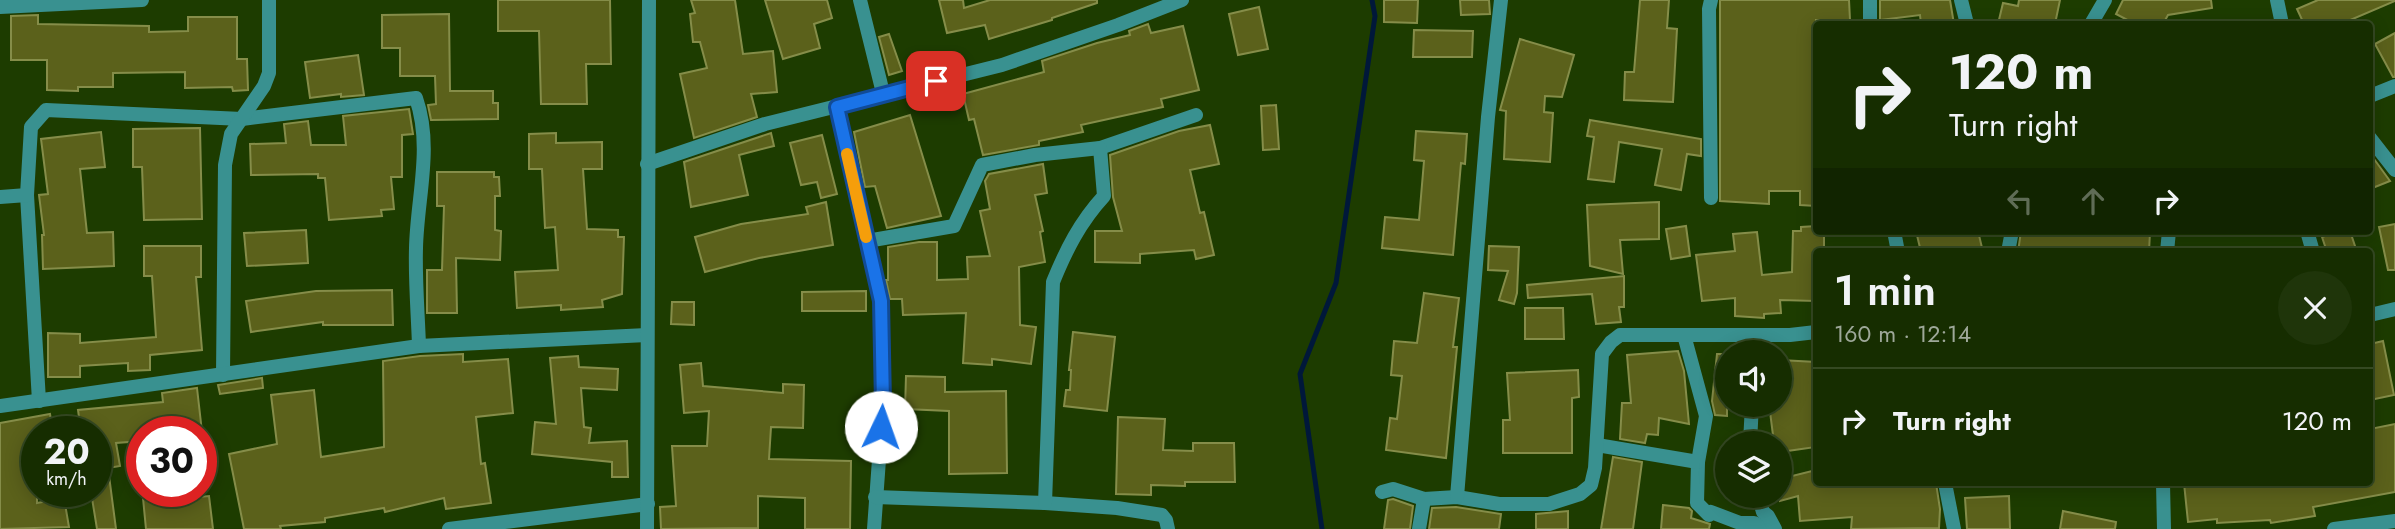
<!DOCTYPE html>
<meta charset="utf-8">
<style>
body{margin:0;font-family:Jost,sans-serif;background:#1f350a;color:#f1f3f6;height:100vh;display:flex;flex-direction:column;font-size:26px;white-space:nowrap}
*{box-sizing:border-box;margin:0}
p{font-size:23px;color:#9ea899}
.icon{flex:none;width:38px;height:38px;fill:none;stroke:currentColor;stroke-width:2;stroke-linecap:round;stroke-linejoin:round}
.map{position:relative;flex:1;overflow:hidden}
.drawer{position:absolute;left:1813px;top:248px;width:560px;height:238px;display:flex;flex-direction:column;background:#162d00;border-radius:7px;box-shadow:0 4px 18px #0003,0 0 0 2px #354922}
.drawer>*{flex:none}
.hud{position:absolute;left:1813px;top:21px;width:560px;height:214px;border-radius:7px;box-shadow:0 4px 18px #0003,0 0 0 2px #354922;background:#162d00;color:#f1f3f6;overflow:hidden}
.buttons{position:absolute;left:1715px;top:340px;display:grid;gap:14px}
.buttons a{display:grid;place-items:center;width:77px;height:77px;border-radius:50%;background:#162d00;box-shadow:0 4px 18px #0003,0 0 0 2px #354922;font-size:35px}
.speed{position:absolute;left:21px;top:416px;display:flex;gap:14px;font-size:35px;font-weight:700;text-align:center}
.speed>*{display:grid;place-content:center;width:91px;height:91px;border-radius:50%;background:#162d00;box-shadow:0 4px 18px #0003,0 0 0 2px #354922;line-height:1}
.speed small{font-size:18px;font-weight:400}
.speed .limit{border:10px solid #d22;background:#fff;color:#111}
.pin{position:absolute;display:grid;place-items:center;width:60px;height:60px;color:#fff;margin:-30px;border-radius:14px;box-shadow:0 4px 10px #0006}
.me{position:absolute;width:77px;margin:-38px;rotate:3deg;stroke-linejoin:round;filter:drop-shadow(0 0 5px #0008)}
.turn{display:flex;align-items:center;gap:24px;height:147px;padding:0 21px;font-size:32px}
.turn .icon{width:91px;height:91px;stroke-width:2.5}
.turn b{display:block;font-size:49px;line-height:60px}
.lanes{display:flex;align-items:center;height:66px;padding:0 21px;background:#0003;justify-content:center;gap:35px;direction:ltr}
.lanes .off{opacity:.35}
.round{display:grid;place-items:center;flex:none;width:74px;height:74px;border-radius:37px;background:#1f350a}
.overview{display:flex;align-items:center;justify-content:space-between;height:119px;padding:0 21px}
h1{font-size:42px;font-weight:600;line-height:52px}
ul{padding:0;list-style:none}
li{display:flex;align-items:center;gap:21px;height:105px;padding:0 21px;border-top:2px solid #354922}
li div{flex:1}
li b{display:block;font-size:26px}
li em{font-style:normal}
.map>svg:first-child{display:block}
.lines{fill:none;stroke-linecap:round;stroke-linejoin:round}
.stream{stroke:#00183a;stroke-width:5}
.building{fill:#5b611b;stroke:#858d49;stroke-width:2}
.minor{stroke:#399190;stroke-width:14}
.route-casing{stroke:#114b97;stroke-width:18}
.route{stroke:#1a73e8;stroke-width:12}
.slow{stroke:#f59e0b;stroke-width:12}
</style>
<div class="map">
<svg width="2395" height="529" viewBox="0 0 2395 529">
<rect width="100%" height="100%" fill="#1d3c00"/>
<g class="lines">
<polyline class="stream" points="1322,529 1300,374 1336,283 1375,16 1372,0"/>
</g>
<g class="building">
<polygon points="498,0 610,0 611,64 586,64 587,104 541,104 539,31 498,31"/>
<polygon points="691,0 735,0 743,54 773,51 777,92 751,94 757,117 694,138 680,74 707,68 700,42 693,42 690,14 695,13"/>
<polygon points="765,0 827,0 832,18 814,24 820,48 783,59"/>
<polygon points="939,0 963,0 964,8 990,0 1097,0 1097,3 1052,18 1052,20 989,39 985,25 947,33"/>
<polygon points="1384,0 1418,0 1417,23 1384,22"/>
<polygon points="1460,0 1489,0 1490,14 1461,15"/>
<polygon points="1640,0 1669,0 1667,28 1677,29 1673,102 1624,100 1625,72 1634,72"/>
<polygon points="1720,0 1849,0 1850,20 1816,20 1814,124 1816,124 1816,206 1800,205 1800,191 1769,191 1769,204 1720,201"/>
<polygon points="1880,0 1950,0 1954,24 1921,24 1920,15 1880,20"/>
<polygon points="2019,0 2060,0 2055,24 1998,24 2003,3 2018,6"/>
<polygon points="2123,0 2211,0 2212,8 2168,15 2163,24 2135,24 2116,14"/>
<polygon points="2318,0 2395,0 2395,1 2341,24 2304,24 2297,9"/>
<polygon points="1259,7 1268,49 1238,55 1229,14"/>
<polygon points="449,14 450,91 493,91 493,103 498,103 498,119 431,120 428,105 436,104 435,76 400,76 400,48 382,48 382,15"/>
<polygon points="38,15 38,24 149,26 149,32 188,31 188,17 237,17 237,59 247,59 248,90 233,91 232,87 185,88 185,72 113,73 113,87 78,87 78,91 47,90 47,60 11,60 11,16"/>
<polygon points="1148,24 1151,33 1183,26 1199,90 1161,99 1163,107 1081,125 1083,132 1039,141 1039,145 983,155 974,119 969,120 963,94 1044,72 1042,61 1097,43 1130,35 1129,31"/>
<polygon points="1414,30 1473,31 1472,57 1413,57"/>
<polygon points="2395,33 2395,77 2393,77 2375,44"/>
<polygon points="889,34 902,71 889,75 879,37"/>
<polygon points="1520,39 1574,55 1562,97 1545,96 1544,112 1553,113 1550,162 1504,159 1506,111 1500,110"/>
<polygon points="358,55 364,95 341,97 341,94 310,98 305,62"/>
<polygon points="1276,105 1279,149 1263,150 1261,106"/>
<polygon points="409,109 413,134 402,135 402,177 391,177 394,209 381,210 382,216 329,220 325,178 318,178 318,174 251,175 250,144 286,143 284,124 308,121 311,145 346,145 343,116"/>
<polygon points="910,115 941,216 887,228 875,186 865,187 854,132"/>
<polygon points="1590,120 1701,139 1701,156 1687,154 1681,190 1655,185 1662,149 1619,142 1614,182 1588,179 1594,137 1587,136"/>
<polygon points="1210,125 1219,164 1190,170 1200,213 1204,212 1214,255 1196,259 1194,250 1140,254 1140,263 1095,262 1095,231 1122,231 1113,197 1110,155 1179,131"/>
<polygon points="200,128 202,219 144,220 142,167 133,167 133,129"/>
<polygon points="1416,131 1467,134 1465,164 1461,163 1453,255 1382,248 1385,217 1419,220 1424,161 1414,160"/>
<polygon points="101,132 105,167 80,169 87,233 113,232 114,266 43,269 42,235 44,235 39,195 48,194 41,139"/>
<polygon points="556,133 556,143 602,142 602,169 583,169 587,229 618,230 618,237 624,237 622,294 602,300 603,307 561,310 561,305 517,308 515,272 558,270 555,227 545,228 542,169 529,169 529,134"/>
<polygon points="771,133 774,146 739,155 748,195 691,207 684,162"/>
<polygon points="822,135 837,194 821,198 817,182 801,185 790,143"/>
<polygon points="2374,159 2390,181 2370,189 2370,161"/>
<polygon points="1043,164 1047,193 1035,195 1043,231 1040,232 1045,262 1019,267 1020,325 1036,327 1031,364 992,359 992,365 963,363 966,313 903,315 902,299 890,299 886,280 888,280 888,247 919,242 937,242 937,280 968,279 967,257 990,256 980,211 990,209 985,181 989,174"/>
<polygon points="437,172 494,172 494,177 499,177 500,196 495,196 495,230 501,231 500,260 456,258 457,313 427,313 427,270 442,270 444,206 437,206"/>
<polygon points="826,202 833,245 759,258 705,272 695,237 741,224 808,214 806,207"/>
<polygon points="1659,202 1659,239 1620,240 1623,274 1590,266 1587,205"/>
<polygon points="2395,224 2395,270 2388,270 2379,227"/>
<polygon points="1686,226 1690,256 1671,259 1666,229"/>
<polygon points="1816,226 1816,232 1824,232 1824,252 1816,252 1816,301 1780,300 1781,313 1764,314 1764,318 1735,316 1735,298 1702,301 1696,255 1735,251 1733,234 1757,232 1762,275 1792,272 1793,231 1801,231 1801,227"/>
<polygon points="306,230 308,263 247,266 244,233"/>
<polygon points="1916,231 1978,231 1983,252 1921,252"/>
<polygon points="2021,231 2150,232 2149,252 2018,252"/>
<polygon points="2341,231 2350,231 2357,252 2327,252 2322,237"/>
<polygon points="144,246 201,246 201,277 196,277 202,350 150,355 150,370 128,371 128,363 80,366 80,377 48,377 48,333 80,334 80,343 156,337 152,276 144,276"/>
<polygon points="1489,246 1519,247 1517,293 1514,304 1499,300 1508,271 1488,270"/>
<polygon points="1624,276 1624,307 1619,307 1621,322 1596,324 1592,294 1528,298 1527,285"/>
<polygon points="392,290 393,325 323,325 323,322 251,332 246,301 316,291"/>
<polygon points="866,291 866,311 802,311 802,292"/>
<polygon points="1424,293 1459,298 1453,347 1457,347 1446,458 1386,450 1390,418 1397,419 1402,376 1391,375 1394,341 1417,343"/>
<polygon points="672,302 694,302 694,325 671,324"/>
<polygon points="1525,308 1563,308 1564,339 1525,339"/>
<polygon points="1073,332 1115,337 1107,411 1064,406 1066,390 1070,390 1071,370 1069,370"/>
<polygon points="2383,341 2394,395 2370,400 2370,344"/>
<polygon points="1678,351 1684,371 1689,424 1659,418 1658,435 1647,434 1645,443 1620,439 1622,403 1631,403 1627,355"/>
<polygon points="463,354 463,362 508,359 513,413 476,417 481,464 485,463 491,503 446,509 444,498 385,512 384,508 325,518 325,522 280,526 281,529 244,529 229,454 277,444 271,395 314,390 321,457 384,447 383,361 420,356"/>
<polygon points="1717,354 1727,354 1727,416 1715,415 1712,401"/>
<polygon points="578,356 579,367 618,369 617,390 581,388 584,427 591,428 589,443 627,441 628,477 612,477 612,462 532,454 535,422 556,424 550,358"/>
<polygon points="1780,360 1816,362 1816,447 1780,452 1780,443 1774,443 1769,404 1780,404"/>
<polygon points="701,363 703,386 783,393 783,384 804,385 803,428 771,427 769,459 851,461 850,529 805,529 805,498 758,496 758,528 661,529 660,507 676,506 672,446 707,446 709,411 684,413 680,365"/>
<polygon points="1578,370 1579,397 1572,398 1572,453 1503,453 1503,420 1510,420 1507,373"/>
<polygon points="906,376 945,377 945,392 1006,391 1007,473 949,474 949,411 905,409"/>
<polygon points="262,378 263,388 220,394 218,385"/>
<polygon points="197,388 202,432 142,432 142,441 116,443 120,466 108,468 116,529 97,529 91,492 96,492 96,432 81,432 78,410 163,402 162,393"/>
<polygon points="50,414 53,432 37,432 37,503 64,498 69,527 0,529 0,423"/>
<polygon points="1118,417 1165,419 1163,450 1193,451 1193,443 1234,443 1235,482 1185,482 1185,486 1151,485 1151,495 1116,494"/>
<polygon points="2395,424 2395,492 2313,507 2315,516 2271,523 2270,520 2217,523 2217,519 2188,522 2184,483 2370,483 2370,429"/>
<polygon points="1613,457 1642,462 1633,529 1601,529"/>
<polygon points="1816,470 1816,483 1936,483 1940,509 1939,528 1851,529 1852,517 1800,521 1798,496 1780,501 1780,479"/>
<polygon points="177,496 177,499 209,496 213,529 146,529 143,498"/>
<polygon points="2009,496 2010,529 1967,529 1965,498"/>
<polygon points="1393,499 1413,506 1410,529 1384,529 1388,500"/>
<polygon points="1663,505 1689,508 1692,511 1691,518 1710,524 1709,529 1661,529"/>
<polygon points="1456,507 1501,514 1499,529 1429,529 1432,508"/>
<polygon points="1568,511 1568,529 1536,529 1536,514"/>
<polygon points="2063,511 2116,522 2115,529 2060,529"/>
</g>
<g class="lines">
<g class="minor">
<polyline points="860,0 883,93"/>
<polyline points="1870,0 1870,24"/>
<polyline points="1961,0 1967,24"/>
<polyline points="2277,0 2282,24"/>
<polyline points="0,7 142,0"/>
<polyline points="2091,24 2105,0"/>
<polyline points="2370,96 2395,86"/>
<polyline points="837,107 881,301 883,404 874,529"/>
<polyline points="2370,138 2395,170"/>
<polyline points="647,164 765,124 1002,65 1118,25 1182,0"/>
<polyline points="27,195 39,401"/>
<path d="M0,197L27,195L31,127L46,110L242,119L416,98C433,147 417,198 416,248C415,281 418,314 419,346"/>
<polyline points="1711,198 1709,9 1711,0"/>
<polyline points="1894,231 1898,252"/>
<polyline points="2307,231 2313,252"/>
<polyline points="867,241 954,226 982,165 1035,155 1100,148 1196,115"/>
<polyline points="2008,252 2012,231"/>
<polyline points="2167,252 2169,231"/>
<polyline points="2370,315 2395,309"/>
<polyline points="1684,335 1706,416 1698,462 1697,503 1709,515 1711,512 1740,523 1754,523 1768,529"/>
<polyline points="223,375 225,165 231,134 264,86 269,73 269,0"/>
<polyline points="0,406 419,346 647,335"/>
<polyline points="1750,443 1752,404"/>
<polyline points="1597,445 1698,462"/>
<polyline points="1945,483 1954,529"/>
<polyline points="2163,483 2164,529"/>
<polyline points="1382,492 1393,489 1424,499 1457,497 1499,504 1549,504 1580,494 1591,485 1595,468 1602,354 1611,342 1620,335 1790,335 1816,332"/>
<polyline points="1758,495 1763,512 1768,516 1775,529"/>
<polyline points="875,497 1045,503 1117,508 1162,515 1166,520 1168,529"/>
<polyline points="1457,497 1488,117 1501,0"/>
<path d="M1045,503L1053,282C1066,250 1080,222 1104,196L1100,148"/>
<polyline points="449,529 648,504"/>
<polyline points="647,529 649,0"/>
<polyline points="1419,529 1424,499"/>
<polyline points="2334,529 2395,521"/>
</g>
</g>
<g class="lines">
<defs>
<polyline id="route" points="881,427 883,404 881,301 837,107 936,81"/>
</defs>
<use href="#route" class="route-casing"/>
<use href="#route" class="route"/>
<polyline class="slow" points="847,154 866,237"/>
</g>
</svg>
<div class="buttons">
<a><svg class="icon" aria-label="sound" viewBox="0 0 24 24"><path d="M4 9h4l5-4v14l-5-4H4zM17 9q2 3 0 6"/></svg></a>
<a><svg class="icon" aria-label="layers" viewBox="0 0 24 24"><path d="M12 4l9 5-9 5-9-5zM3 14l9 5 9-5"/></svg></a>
</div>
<div class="speed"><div>20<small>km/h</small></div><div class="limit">30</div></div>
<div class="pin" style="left:936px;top:81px;background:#d93025"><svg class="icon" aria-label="arrive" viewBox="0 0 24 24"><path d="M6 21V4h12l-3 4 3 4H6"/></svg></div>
<svg class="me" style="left:881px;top:427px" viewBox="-20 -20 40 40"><circle r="19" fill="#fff"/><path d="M0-13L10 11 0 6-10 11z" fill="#1a73e8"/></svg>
<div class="hud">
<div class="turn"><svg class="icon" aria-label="right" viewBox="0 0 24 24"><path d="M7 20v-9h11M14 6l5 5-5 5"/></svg><div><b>120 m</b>Turn right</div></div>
<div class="lanes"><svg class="icon off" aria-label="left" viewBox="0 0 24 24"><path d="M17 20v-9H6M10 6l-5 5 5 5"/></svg><svg class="icon off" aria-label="ahead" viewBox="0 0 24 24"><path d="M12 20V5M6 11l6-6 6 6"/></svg><svg class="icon" aria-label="right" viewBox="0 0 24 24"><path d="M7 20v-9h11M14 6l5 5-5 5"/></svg></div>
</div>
<section class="drawer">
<div class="overview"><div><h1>1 min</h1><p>160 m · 12:14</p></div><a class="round"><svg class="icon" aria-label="close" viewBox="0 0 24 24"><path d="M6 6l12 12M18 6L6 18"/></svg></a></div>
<ul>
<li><svg class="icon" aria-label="right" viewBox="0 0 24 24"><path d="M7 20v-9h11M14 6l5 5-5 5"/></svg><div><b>Turn right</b></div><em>120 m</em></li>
</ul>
</section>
</div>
